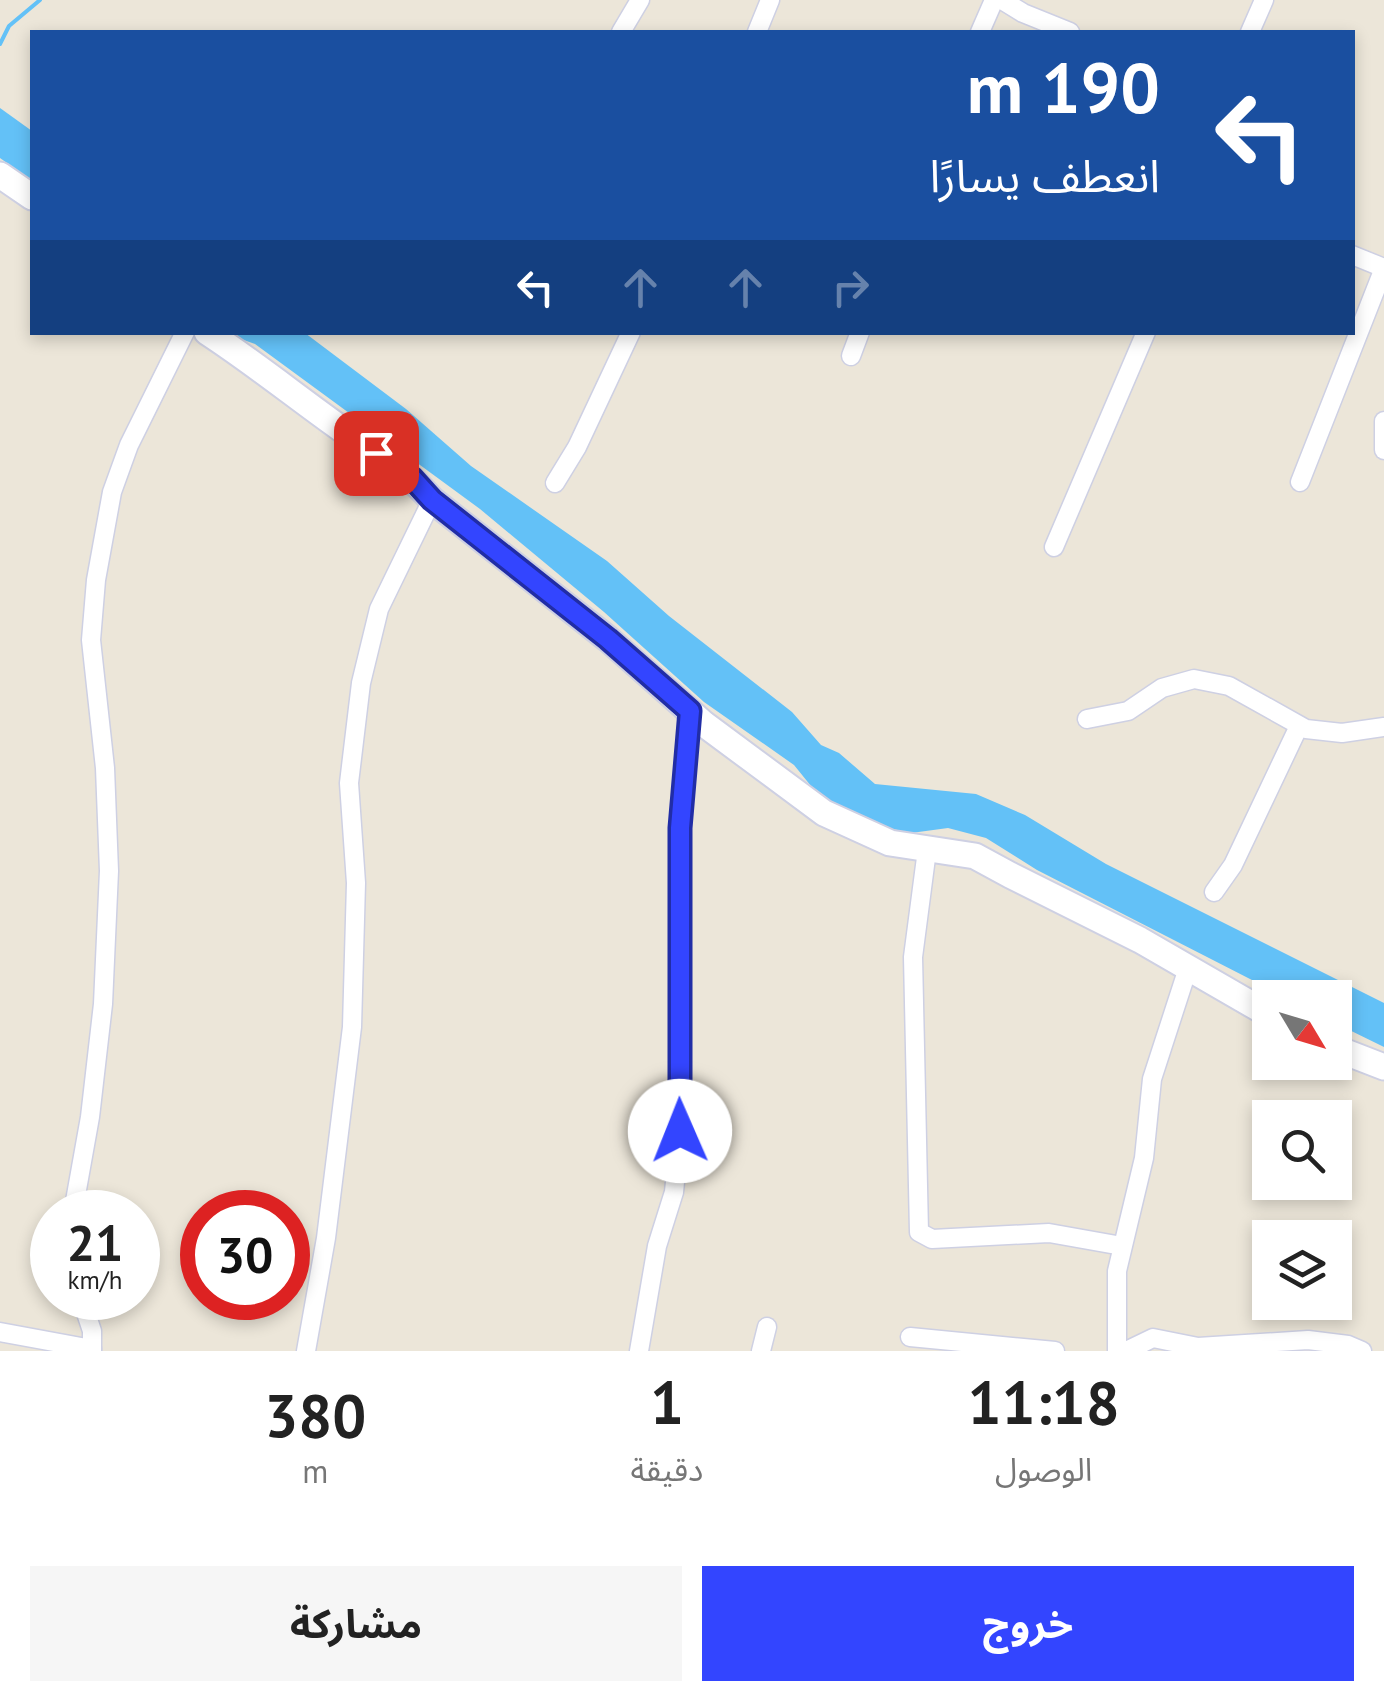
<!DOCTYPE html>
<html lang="ar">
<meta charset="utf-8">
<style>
body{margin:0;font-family:"PT Sans","Noto Sans Arabic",sans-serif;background:#f6f6f6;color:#222;direction:rtl;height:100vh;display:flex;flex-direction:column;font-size:38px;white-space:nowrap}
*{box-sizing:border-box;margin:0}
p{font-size:32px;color:#767676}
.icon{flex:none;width:55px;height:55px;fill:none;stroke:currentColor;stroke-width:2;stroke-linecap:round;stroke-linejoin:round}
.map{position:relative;height:1351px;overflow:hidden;direction:ltr}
.details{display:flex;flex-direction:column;background:#fff;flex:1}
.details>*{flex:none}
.banner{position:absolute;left:30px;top:30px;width:1325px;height:305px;border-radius:0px;box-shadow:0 5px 15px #0003;direction:rtl;background:#1a4fa0;color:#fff;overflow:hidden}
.needle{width:65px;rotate:128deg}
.tools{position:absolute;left:1252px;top:980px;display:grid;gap:20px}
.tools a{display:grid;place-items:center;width:100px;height:100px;border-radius:0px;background:#fff;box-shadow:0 5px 15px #0003;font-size:50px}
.speed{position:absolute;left:30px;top:1190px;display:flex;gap:20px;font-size:50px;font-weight:700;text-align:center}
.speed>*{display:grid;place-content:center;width:130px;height:130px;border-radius:50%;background:#fff;box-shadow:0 5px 15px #0003;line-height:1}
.speed small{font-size:25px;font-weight:400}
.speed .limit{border:15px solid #d22;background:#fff;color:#111}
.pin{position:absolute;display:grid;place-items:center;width:85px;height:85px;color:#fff;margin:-42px;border-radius:20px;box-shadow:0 5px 15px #0006}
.me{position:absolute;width:110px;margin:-55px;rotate:359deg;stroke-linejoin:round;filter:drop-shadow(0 0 8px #0008)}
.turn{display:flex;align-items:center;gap:35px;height:210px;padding:0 30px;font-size:45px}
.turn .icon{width:130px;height:130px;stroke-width:2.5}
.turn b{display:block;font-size:70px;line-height:85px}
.lanes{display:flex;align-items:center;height:95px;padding:0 30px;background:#0003;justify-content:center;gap:50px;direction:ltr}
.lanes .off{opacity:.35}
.eta{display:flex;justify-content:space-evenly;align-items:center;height:170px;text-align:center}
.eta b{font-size:60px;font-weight:700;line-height:70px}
.cta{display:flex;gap:20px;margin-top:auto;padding:20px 30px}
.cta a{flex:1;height:115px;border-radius:0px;background:#3345ff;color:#fff;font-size:40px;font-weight:700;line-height:115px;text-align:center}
.cta a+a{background:#f6f6f6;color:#222}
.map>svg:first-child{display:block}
.water{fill:#63c1f7}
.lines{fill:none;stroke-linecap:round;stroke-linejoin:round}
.stream{stroke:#63c1f7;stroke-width:4}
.street-casing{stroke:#ced0e3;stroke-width:21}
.secondary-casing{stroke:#ced0e3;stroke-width:29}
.street{stroke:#fff;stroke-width:18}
.secondary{stroke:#fff;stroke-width:25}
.route-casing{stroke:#212da6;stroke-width:25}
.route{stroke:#3345ff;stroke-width:18}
</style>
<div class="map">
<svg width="1384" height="1351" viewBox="0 0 1384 1351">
<rect width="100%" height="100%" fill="#ece6d9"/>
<g class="water">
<polygon points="0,108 32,131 32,181 0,158"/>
<polygon points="224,333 305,333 406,409 471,466 607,561 669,616 792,712 821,745 839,753 875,784 976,794 1025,815 1106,864 1384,1003 1384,1047 1335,1023 1335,998 1285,997 1037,870 986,838 948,828 911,833 874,825 839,807 811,786 794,765 704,702 604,612 480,509 255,344"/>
</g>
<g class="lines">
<polyline class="stream" points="0,44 9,26 40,0"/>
<defs>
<g id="street">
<polyline points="1002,0 1023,13 1070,32"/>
<polyline points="621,32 640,0"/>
<polyline points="757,32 770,0"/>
<polyline points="980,32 994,0"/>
<polyline points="1250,32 1264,0"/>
<polyline points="1352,255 1384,268"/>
<polyline points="851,356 860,332"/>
<polyline points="1384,421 1384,450"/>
<polyline points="1300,482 1384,268"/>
<polyline points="555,483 577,447 631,332"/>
<polyline points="1054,547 1146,332"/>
<polyline points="1087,719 1128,711 1162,688 1194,679 1229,686 1306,729 1342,733 1384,727"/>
<polyline points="927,850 913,957 919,1232 932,1239 1049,1233 1122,1246"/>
<polyline points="1214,892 1233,865 1299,726"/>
<polyline points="73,1212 90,1117 103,1004 109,871 105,768 91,640 96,580 112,492 129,445 185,332"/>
<polyline points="81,1298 92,1331 92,1351"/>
<polyline points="0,1332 92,1349"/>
<polyline points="910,1337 1055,1351"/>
<polyline points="306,1351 326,1238 352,1027 356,883 349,783 361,683 379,609 432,500"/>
<polyline points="639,1351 657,1246 674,1192 680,1131 680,828 690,711"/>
<polyline points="761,1351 767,1327"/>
<polyline points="1117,1351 1117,1271 1144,1158 1152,1079 1188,968"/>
<polyline points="1126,1351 1153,1338 1198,1347 1308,1340 1348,1345 1362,1351"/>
</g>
<g id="secondary">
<polyline points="0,175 32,197"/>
<path d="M207,332C253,362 295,396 340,428C372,451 406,470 432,500L608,639L704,724L824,813L890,843L975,856L1010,875L1140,940L1270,1015"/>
<polyline points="1335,1048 1384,1067"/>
</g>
</defs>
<use href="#street" class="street-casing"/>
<use href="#secondary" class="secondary-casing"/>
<use href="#street" class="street"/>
<use href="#secondary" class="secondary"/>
</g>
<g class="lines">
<defs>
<polyline id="route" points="376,453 412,478 432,500 608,639 690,711 680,828 680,1131"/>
</defs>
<use href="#route" class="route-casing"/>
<use href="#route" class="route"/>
</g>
</svg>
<div class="tools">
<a><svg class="needle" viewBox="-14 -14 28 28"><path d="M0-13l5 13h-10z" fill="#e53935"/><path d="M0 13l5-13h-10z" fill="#767676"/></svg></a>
<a><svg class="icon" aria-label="search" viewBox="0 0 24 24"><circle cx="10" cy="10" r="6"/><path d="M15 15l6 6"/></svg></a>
<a><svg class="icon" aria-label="layers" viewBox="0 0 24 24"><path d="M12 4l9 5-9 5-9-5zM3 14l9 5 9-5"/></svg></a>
</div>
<div class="speed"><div>21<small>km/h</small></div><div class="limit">30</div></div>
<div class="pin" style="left:376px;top:453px;background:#d93025"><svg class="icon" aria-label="arrive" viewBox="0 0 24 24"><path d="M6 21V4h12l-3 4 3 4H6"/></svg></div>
<svg class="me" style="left:680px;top:1131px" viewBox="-20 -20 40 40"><circle r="19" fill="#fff"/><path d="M0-13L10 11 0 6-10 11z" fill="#3345ff"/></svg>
<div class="banner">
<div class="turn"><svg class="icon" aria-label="left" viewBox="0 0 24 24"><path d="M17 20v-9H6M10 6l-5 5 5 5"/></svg><div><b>190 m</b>انعطف يسارًا</div></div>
<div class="lanes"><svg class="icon" aria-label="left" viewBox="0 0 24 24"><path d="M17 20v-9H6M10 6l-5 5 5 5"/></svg><svg class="icon off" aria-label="ahead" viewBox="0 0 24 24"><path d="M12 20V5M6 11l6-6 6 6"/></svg><svg class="icon off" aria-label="ahead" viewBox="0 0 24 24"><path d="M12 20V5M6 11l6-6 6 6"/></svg><svg class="icon off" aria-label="right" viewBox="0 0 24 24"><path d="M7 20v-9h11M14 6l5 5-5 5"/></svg></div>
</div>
</div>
<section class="details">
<div class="eta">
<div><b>11:18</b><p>الوصول</p></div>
<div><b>1</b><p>دقيقة</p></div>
<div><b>380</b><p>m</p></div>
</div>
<div class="cta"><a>خروج</a><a>مشاركة</a></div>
</section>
